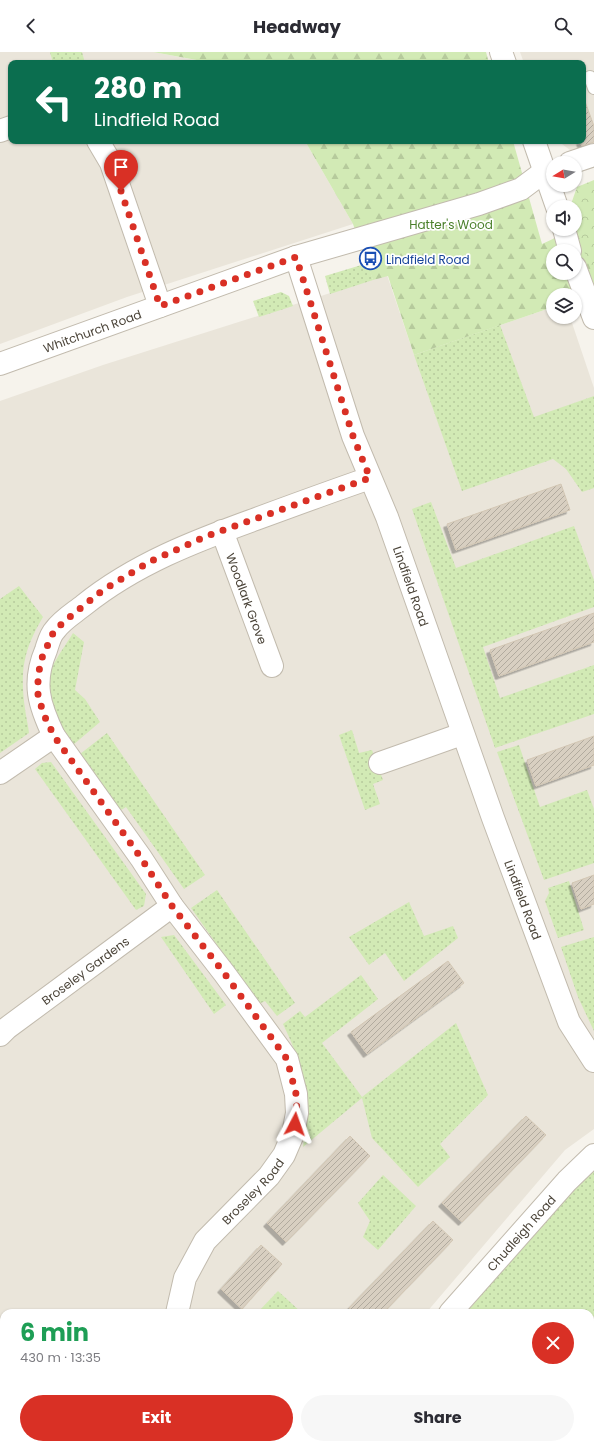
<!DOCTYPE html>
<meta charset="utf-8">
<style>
body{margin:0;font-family:Poppins,sans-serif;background:#f7f7f7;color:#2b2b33;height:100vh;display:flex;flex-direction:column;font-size:15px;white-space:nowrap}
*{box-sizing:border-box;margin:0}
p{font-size:13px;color:#7c7c81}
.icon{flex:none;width:22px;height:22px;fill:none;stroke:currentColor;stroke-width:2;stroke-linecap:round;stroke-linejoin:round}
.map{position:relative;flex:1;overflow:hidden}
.details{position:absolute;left:0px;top:1257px;width:594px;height:140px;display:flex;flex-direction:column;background:#fff;border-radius:12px 12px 0 0;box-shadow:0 1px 3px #0004}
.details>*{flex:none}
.banner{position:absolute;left:8px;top:8px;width:578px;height:84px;border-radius:8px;box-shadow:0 1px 3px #0004;background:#0b6e4f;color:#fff;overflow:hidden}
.needle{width:26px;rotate:259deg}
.buttons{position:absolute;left:546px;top:104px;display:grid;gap:8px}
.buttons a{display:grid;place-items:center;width:36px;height:36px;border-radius:50%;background:#fff;box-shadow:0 1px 3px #0004;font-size:20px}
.pin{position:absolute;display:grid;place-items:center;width:34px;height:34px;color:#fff;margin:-41px -17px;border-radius:50% 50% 50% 0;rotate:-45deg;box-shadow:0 0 4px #0007}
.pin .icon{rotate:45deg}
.me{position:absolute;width:44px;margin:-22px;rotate:4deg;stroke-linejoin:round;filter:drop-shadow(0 0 3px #0008)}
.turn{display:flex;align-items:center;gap:14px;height:84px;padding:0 20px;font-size:18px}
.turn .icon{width:52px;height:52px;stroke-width:2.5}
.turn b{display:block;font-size:28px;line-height:34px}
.round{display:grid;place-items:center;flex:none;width:42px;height:42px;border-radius:21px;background:#f7f7f7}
.head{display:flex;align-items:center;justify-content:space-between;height:68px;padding:0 20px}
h1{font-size:24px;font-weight:700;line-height:30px;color:#1e9e55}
.action{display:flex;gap:8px;margin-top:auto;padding:8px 20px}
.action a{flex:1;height:46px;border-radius:24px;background:#d93025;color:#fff;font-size:16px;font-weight:700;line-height:46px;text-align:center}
.action a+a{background:#f7f7f7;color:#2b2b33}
header{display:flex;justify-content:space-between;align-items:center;height:52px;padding:0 20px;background:#fff;font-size:18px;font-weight:700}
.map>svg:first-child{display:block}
.residential{fill:#eae5da}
.education{fill:#efe8d6}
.grass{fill:url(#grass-dots)}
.forest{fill:url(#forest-firs);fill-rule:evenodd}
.park{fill:url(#park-crowns)}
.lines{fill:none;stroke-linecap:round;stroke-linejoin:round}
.stream{stroke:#a9d4f2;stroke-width:7}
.building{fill:url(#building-hatch);stroke:#d3c7b4;filter:url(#shadow)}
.service-casing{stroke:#c2bbae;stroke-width:14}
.minor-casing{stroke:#c2bbae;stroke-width:24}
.tertiary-casing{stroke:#c2bbae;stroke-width:24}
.service{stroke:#fff;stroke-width:12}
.minor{stroke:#fff;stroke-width:22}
.tertiary{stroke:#fff;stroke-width:22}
.route{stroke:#d93025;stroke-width:7;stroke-dasharray:0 12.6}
.labels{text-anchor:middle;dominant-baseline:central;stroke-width:3.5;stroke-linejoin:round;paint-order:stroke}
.park-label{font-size:12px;fill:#4a7f2a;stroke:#fff}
.transit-label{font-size:12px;fill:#164399;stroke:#fff;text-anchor:start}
.street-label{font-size:12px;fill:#4b4439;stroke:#fff}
</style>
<header><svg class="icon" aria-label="back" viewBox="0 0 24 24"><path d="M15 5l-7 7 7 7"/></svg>Headway<svg class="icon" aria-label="search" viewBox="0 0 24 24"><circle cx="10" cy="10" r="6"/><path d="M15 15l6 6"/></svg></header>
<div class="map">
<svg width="594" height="1397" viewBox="0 0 594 1397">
<defs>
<pattern id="grass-dots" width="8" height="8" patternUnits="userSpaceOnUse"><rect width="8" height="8" fill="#d2eab5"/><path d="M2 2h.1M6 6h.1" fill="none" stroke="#b6ca9c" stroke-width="1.8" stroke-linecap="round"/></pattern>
<pattern id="forest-firs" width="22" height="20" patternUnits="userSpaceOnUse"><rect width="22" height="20" fill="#d2eab5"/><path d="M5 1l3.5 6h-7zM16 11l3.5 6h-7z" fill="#b6ca9c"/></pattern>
<pattern id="park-crowns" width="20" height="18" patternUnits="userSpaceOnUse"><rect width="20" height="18" fill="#d2eab5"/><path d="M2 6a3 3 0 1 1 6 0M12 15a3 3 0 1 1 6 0" fill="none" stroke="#b6ca9c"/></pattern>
<pattern id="building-hatch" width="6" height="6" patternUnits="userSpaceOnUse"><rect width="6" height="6" fill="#d8cfc1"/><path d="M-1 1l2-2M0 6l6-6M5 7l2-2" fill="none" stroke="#b1aa9e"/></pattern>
<filter id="shadow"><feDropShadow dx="-3.5" dy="3.5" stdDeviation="0" flood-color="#0004"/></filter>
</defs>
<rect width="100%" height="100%" fill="#f6f3ec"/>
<g class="residential">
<polygon points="0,0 153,0 212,11 11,11 11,89 305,89 353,172 127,245 0,292"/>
<polygon points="520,0 594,0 594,116 558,89 583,89 583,11 524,11"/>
<polygon points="387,223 414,303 553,255 553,265 570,265 594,336 594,1077 565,1098 426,1261 4,1261 4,1393 293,1393 288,1397 0,1397 0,349 103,313"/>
</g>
<polygon class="education" points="594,1347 594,1397 566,1397 568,1393 590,1393 590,1354"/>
<g class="grass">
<polygon points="50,0 82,0 85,11 53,11"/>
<polygon points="368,211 373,228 330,242 325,224"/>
<polygon points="281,240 289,244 293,254 259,265 253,249"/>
<polygon points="500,273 534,365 594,344 594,436 582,440 566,417 553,407 462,439 414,303"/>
<polygon points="431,450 456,516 574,474 594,528 594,555 483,595 500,646 594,613 594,662 495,696 412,457"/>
<path d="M19,534L43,565C23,599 20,618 25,657C26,665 28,672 29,681L0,701V547Z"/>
<path d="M73,581L84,590L75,638L85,647L100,670L73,693C57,671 39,644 52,616C57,604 66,593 73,581Z"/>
<polygon points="352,678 359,701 372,698 383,728 373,732 380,752 365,758 339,683"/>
<polygon points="107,681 205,823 184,837 126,755 118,760 80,702"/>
<polygon points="519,693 540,755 587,738 594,757 594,811 544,828 497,700"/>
<polygon points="51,710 146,842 144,854 136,858 35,717 42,711"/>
<polygon points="569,829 584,878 558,886 545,849 549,841 548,836"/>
<polygon points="217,838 295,951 277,964 265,949 259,952 191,856"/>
<polygon points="409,850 424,884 453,874 458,886 404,929 385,901 369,913 349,885"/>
<polygon points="174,883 226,953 214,962 161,885"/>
<polygon points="594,885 594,979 578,945 561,895"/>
<path d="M361,923L378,947L322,991L362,1045L456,971L488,1043L440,1092L450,1105L418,1135L372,1086L362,1046L303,1095C310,1044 305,1018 283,972L300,959L305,965Z"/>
<polygon points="594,1119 594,1264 590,1268 590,1261 466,1261 549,1163"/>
<polygon points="383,1123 416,1154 378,1198 363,1185 370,1169 358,1151"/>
<polygon points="278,1239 302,1261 257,1261"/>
<polygon points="231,1393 267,1393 270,1397 234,1397"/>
<polygon points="331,1393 467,1393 463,1397 326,1397"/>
</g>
<g class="forest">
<polygon points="153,0 486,0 489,11 213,11"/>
<path d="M305,89H513L542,192L594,168V241L575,247V243H553V255L414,303L388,224L373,228L353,172ZM553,199H575V221H553Z"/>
<polygon points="594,1284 594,1347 590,1354 590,1288"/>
<polygon points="485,1393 568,1393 566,1397 481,1397"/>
</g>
<polygon class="park" points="594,128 594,227 575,174 575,155 570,155 577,135"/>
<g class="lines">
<g class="stream">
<polyline points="590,1316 594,1312"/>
<polyline points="514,1397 517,1393"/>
</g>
</g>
<g class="building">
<polygon points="583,44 594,74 594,90 582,94 580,89 583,89"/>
<polygon points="561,432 570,458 456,498 447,472"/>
<polygon points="594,561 594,590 499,624 490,598"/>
<polygon points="594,684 594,713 536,734 527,708"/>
<polygon points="594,823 594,852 581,857 572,831"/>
<polygon points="448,909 464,931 367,1002 351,980"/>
<polygon points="526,1064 546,1083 462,1170 442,1151"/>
<polygon points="350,1084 370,1104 286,1190 267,1171"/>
<polygon points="433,1169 453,1188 383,1261 355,1261 349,1256"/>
<polygon points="261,1193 282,1212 242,1257 221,1237"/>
</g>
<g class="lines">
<defs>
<polyline id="service" points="590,25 594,36"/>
<g id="minor">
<polyline points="0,79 11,75"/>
<polyline points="98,89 111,111 160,254"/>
<polyline points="570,111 594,103"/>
<path id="s1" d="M296,205L353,384L387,465L493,766L569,970L594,1009"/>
<path id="s2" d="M222,479L272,614"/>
<polyline points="380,711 462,682"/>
<polyline points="0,721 54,684"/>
<path id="s3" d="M0,983L7,976L172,854"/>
<path id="s4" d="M177,1261L185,1226L205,1189L269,1124L284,1103L293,1082L297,1061L296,1042L287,1007L224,921L172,854L141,806L54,684C39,653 32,631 46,598C48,592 50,583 55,578C62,568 74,561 84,553C135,512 195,489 256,467C294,453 332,439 370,426"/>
<path id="s5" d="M450,1261L567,1129L594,1103"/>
<polyline points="0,1313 4,1312"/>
<polyline points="211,1393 213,1397"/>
<polyline points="309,1397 315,1393"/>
</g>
<g id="tertiary">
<polyline points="501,0 505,11"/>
<polyline points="534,89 557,155"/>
<polyline points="564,177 570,199"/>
<polyline points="575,215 594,266"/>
<path id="s6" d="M0,312L296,205L479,152L521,137L545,119"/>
</g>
</defs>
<use href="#service" class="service-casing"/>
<use href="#minor" class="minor-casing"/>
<use href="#tertiary" class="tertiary-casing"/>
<use href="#service" class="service"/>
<use href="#minor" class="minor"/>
<use href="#tertiary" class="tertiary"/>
</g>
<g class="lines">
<polyline class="route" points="121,139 160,254 296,205 353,384 370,426 207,484 151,509 103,538 66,568 54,579 41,608 38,625 38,644 44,663 54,684 141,806 172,854 224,921 287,1007 296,1042 297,1061 295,1072"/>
</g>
<defs>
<symbol id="bus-ring" viewBox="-11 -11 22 22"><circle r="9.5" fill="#fff" stroke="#1a4fb4" stroke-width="1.5"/><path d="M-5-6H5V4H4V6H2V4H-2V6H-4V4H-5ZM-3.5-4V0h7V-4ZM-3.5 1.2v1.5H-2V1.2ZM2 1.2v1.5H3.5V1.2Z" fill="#1a4fb4"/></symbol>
</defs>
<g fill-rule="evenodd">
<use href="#bus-ring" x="358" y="194" width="25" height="25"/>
</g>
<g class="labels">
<g class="park-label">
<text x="451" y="172">Hatter's Wood</text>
</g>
<g class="transit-label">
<text x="386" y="207">Lindfield Road</text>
</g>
<g class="street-label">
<text stroke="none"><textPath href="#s6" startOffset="98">Whitchurch Road</textPath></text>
<text stroke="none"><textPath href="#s1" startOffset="349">Lindfield Road</textPath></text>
<text stroke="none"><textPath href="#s2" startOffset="72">Woodlark Grove</textPath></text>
<text stroke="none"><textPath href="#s1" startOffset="682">Lindfield Road</textPath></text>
<text stroke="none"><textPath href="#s3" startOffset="107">Broseley Gardens</textPath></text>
<text stroke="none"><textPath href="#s4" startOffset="147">Broseley Road</textPath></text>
<text stroke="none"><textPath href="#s5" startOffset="107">Chudleigh Road</textPath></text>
</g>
</g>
</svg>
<div class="buttons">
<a><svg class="needle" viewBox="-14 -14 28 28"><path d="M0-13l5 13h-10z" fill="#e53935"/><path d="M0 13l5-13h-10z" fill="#7c7c81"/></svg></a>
<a><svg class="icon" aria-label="sound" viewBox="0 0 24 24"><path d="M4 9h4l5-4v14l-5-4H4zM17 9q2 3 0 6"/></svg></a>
<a><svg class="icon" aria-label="search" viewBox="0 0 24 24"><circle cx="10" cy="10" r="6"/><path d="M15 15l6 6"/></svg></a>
<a><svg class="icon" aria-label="layers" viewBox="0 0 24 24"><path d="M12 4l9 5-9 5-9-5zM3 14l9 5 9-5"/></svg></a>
</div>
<div class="pin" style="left:121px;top:139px;background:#d93025"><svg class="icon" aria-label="arrive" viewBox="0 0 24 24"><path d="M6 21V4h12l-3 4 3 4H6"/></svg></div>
<svg class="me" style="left:295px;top:1072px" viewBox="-20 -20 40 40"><path d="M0-17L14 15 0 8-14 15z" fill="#d93025" stroke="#fff" stroke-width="4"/></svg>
<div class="banner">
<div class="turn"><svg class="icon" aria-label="left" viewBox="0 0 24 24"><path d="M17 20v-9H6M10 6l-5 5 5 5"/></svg><div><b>280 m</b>Lindfield Road</div></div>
</div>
<section class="details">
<div class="head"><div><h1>6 min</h1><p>430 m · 13:35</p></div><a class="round" style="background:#d93025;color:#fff"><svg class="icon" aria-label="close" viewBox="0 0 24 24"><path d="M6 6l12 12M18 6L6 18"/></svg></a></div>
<div class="action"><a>Exit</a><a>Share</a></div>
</section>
</div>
